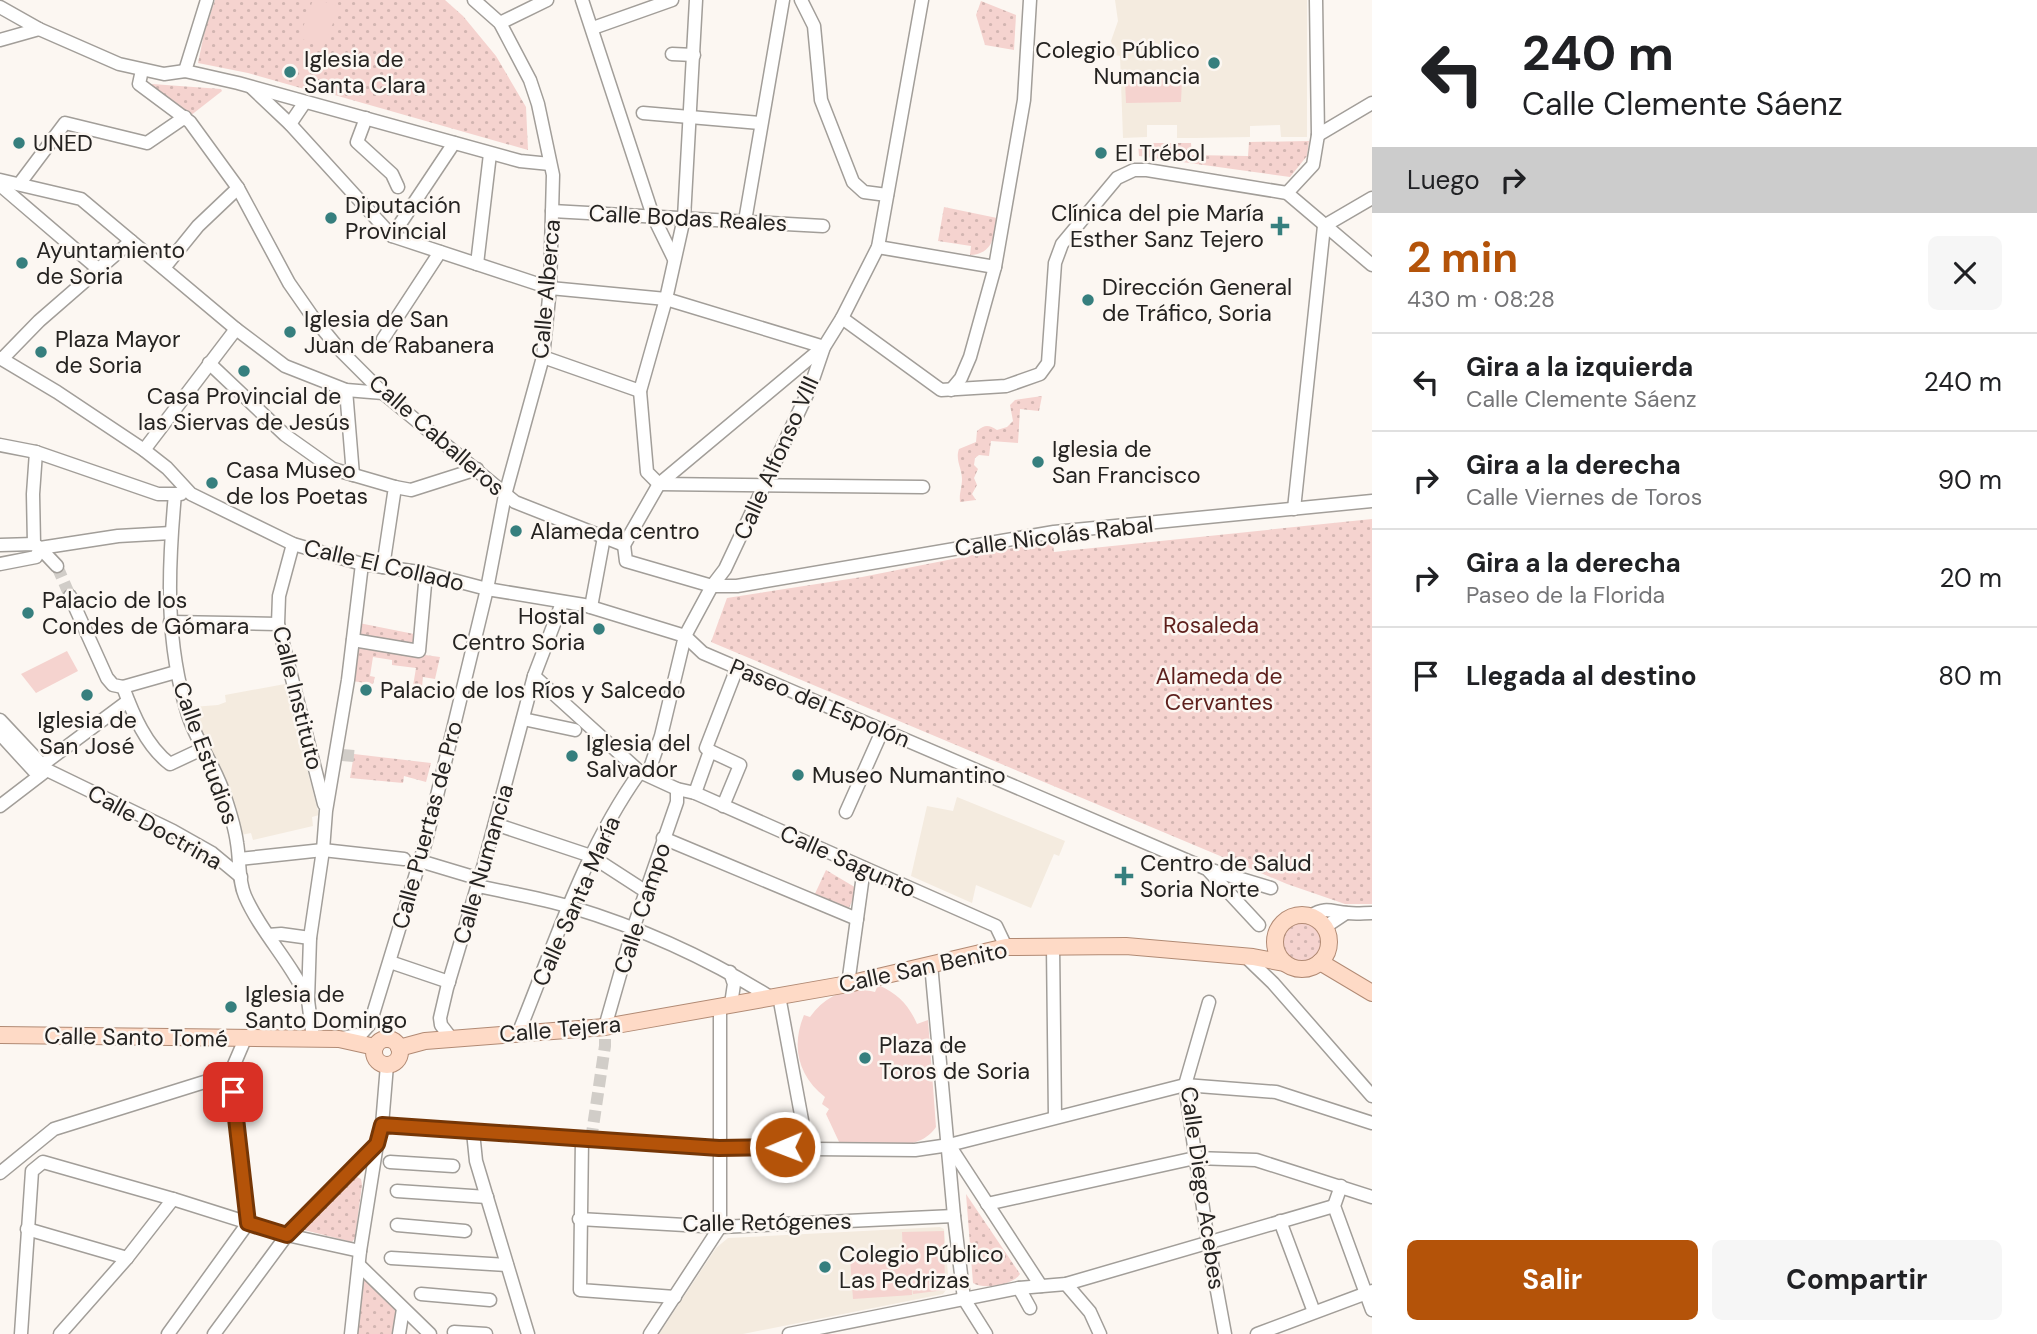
<!DOCTYPE html>
<html lang="es">
<meta charset="utf-8">
<style>
body{margin:0;font-family:"DM Sans",sans-serif;background:#f6f6f6;color:#202124;height:100vh;display:flex;flex-direction:column;font-size:26px;white-space:nowrap}
*{box-sizing:border-box;margin:0}
p{font-size:23px;color:#757577}
.icon{flex:none;width:38px;height:38px;fill:none;stroke:currentColor;stroke-width:2;stroke-linecap:round;stroke-linejoin:round}
.map{position:relative;flex:1;overflow:hidden}
.side{display:flex;flex-direction:column;background:#fff;width:665px}
.side>*{flex:none}
.top-card{background:#fff;color:#202124;overflow:hidden}
.pin{position:absolute;display:grid;place-items:center;width:60px;height:60px;color:#fff;margin:-30px;border-radius:14px;box-shadow:0 4px 10px #0006}
.me{position:absolute;width:77px;margin:-38px;rotate:269deg;stroke-linejoin:round;filter:drop-shadow(0 0 5px #0008)}
.turn{display:flex;align-items:center;gap:24px;height:147px;padding:0 35px;font-size:32px}
.turn .icon{width:91px;height:91px;stroke-width:2.5}
.turn b{display:block;font-size:49px;line-height:60px}
.then{display:flex;align-items:center;height:66px;padding:0 35px;background:#0003;gap:14px;font-size:26px}
.round{display:grid;place-items:center;flex:none;width:74px;height:74px;border-radius:10px;background:#f6f6f6}
.overview{display:flex;align-items:center;justify-content:space-between;height:119px;padding:0 35px}
h1{font-size:42px;font-weight:700;line-height:52px;color:#b45309}
.primary-button{display:flex;gap:14px;margin-top:auto;padding:14px 35px}
.primary-button a{flex:1;height:80px;border-radius:10px;background:#b45309;color:#fff;font-size:28px;font-weight:700;line-height:80px;text-align:center}
.primary-button a+a{background:#f6f6f6;color:#202124}
ul{padding:0;list-style:none}
li{display:flex;align-items:center;gap:21px;height:98px;padding:0 35px;border-top:2px solid #e0e0e0}
li div{flex:1}
li b{display:block;font-size:26px}
li em{font-style:normal}
main{display:flex;flex:1;min-height:0}
.map>svg:first-child{display:block}
.built{fill:#f4ebdf}
.green{fill:url(#green-dots)}
.pitch{fill:#f5d3cf}
.lines{fill:none;stroke-linecap:round;stroke-linejoin:round}
.minor-tunnel{stroke:#d1cdc8;stroke-width:12;stroke-dasharray:12 6;stroke-linecap:butt}
.minor-casing{stroke:#a29e99;stroke-width:15}
.major-casing{stroke:#b18a74;stroke-width:18}
.minor{stroke:#fff;stroke-width:12}
.major{stroke:#fedac6;stroke-width:16}
.route-casing{stroke:#753606;stroke-width:18}
.route{stroke:#b45309;stroke-width:12}
.poi-dot{fill:#367f7e;stroke:#fcf7f2;stroke-width:2.5}
.labels{text-anchor:middle;dominant-baseline:central;stroke-width:5;stroke-linejoin:round;paint-order:stroke}
.poi-label{font-size:23px;fill:#252321;stroke:#fcf7f2;text-anchor:start}
.street-label{font-size:23px;fill:#252321;stroke:#fcf7f2}
.park-label{font-size:23px;fill:#5d1f1c;stroke:#fcf7f2}
</style>
<main>
<div class="map">
<svg width="1372" height="1334" viewBox="0 0 1372 1334">
<defs>
<pattern id="green-dots" width="8" height="8" patternUnits="userSpaceOnUse" patternTransform="scale(1.75)"><rect width="8" height="8" fill="#f5d3cf"/><path d="M2 2h.1M6 6h.1" fill="none" stroke="#d2b5b1" stroke-width="1.8" stroke-linecap="round"/></pattern>
</defs>
<rect width="100%" height="100%" fill="#fcf7f2"/>
<g class="built">
<polygon points="1115,0 1307,0 1307,137 1281,137 1280,125 1250,126 1250,137 1195,138 1177,138 1177,125 1147,125 1147,137 1123,138 1120,56 1115,55 1111,41 1118,21"/>
<polygon points="285,684 319,815 312,817 313,826 253,840 251,833 241,835 227,788 192,707 218,705 226,702 225,695"/>
<polygon points="957,797 1065,841 1059,856 1054,854 1031,908 976,885 972,903 911,876 927,806 953,811"/>
<polygon points="940,1227 944,1229 949,1286 943,1294 743,1334 659,1334 716,1248 728,1238"/>
</g>
<g class="green">
<polygon points="215,0 445,0 463,16 496,56 526,107 528,150 324,92 322,94 248,73 198,63 204,34"/>
<polygon points="981,1 1016,15 1014,50 985,45 976,15"/>
<polygon points="152,84 221,89 222,91 190,116 150,86"/>
<polygon points="1309,141 1307,156 1290,177 1139,156 1138,143 1191,143 1192,155 1248,156 1249,142"/>
<path d="M944,207L997,218C994,237 993,254 970,255L971,246L938,241Z"/>
<path d="M1042,396L1039,411L1020,409L1018,443L991,441L989,456L979,455L975,458L974,465L978,469L974,478L977,485L972,494L976,500L960,502C959,493 962,488 962,479C962,468 955,460 959,449L976,442L977,431C985,424 989,425 997,430L1007,427L1013,421L1010,405L1015,400Z"/>
<polygon points="1372,519 1372,904 1345,904 1287,884 711,642 727,598 862,577 998,550 1053,543 1054,552"/>
<polygon points="359,623 424,636 425,655 440,657 435,679 423,677 422,687 413,686 416,668 392,665 392,660 373,657 370,676 375,677 373,684 352,681"/>
<polygon points="354,754 431,763 426,782 404,776 403,783 350,778"/>
<polygon points="826,870 858,889 847,912 813,898"/>
<circle cx="1302" cy="942" r="20"/>
<polygon points="355,1176 361,1179 362,1185 355,1238 352,1242 304,1230 347,1181"/>
<path d="M966,1194L1020,1274C1013,1285 984,1290 973,1283Z"/>
<polygon points="360,1266 397,1307 393,1334 351,1334"/>
</g>
<g class="pitch">
<polygon points="313,0 320,0 339,7 324,47 299,38"/>
<polygon points="1182,79 1181,102 1126,103 1125,80"/>
<polygon points="67,651 78,671 36,693 21,674"/>
<path d="M878,985C897,993 909,1005 917,1024L928,1020L936,1127C918,1155 868,1144 840,1144L826,1114L829,1109L822,1104L825,1097C798,1076 791,1046 804,1015L810,1017C827,994 848,986 875,992Z"/>
<polygon points="944,1231 945,1290 913,1294 913,1285 912,1295 853,1299 850,1258 903,1256 902,1232"/>
</g>
<g class="lines">
<g class="minor-tunnel">
<polyline points="57,566 70,596"/>
<polyline points="342,755 354,756"/>
<polyline points="591,1140 605,1046 605,1027"/>
</g>
<defs>
<g id="minor">
<polyline points="582,0 653,216 674,259"/>
<polyline points="801,0 814,26 821,100 853,182 864,192 887,195"/>
<polyline points="0,7 39,29 119,64 164,74 185,71 238,83 520,161 550,164"/>
<polyline points="500,23 547,0"/>
<polyline points="593,28 672,0"/>
<polyline points="0,40 39,29"/>
<polyline points="672,54 694,55"/>
<polyline points="142,70 139,84 190,122 238,188 289,283 312,316 339,349 383,393 515,502 624,545"/>
<polyline points="185,71 207,0"/>
<polyline points="252,88 290,124 392,236 550,288 666,299 824,347"/>
<polyline points="643,113 760,123"/>
<polyline points="366,118 357,142 392,174 398,187"/>
<polyline points="290,124 305,102"/>
<polyline points="1318,135 1372,103"/>
<polyline points="0,180 81,199 236,329 285,366 346,390 383,393"/>
<polyline points="20,183 65,123 147,143 185,117"/>
<polyline points="0,185 97,268"/>
<polyline points="1287,193 1313,165 1318,135 1316,0"/>
<polyline points="552,211 823,226"/>
<polyline points="745,221 783,0"/>
<polyline points="1324,226 1372,198"/>
<polyline points="392,236 454,143"/>
<polyline points="878,247 995,267"/>
<polyline points="477,264 490,154"/>
<polyline points="164,268 198,226 238,188"/>
<polyline points="842,318 941,390 1006,386 1040,374 1048,363 1055,263 1062,244 1117,178 1134,170 1147,170 1287,193 1372,265"/>
<polyline points="383,339 440,252"/>
<polyline points="543,357 640,391"/>
<polyline points="0,358 57,392 144,450 167,468 191,494 293,544 362,564 426,573 487,589 584,605 685,636 703,653 1207,869 1259,925"/>
<polyline points="2,359 39,321 131,241"/>
<polyline points="209,363 285,435 333,469 395,487 383,567"/>
<polyline points="346,390 353,475"/>
<polyline points="951,390 961,378 970,357 995,267 1024,100 1030,0"/>
<polyline points="0,445 36,452 158,494 181,494"/>
<polyline points="144,450 236,329"/>
<polyline points="659,484 647,472 640,391 666,299 684,218 696,0"/>
<polyline points="659,484 923,487"/>
<polyline points="395,487 411,490 477,469"/>
<path d="M175,494C168,569 165,642 188,715C197,743 217,769 225,797C230,812 235,828 237,843C240,860 238,880 245,896C261,933 292,963 308,1000"/>
<polyline points="1294,509 1324,226"/>
<polyline points="34,544 33,494 36,452"/>
<polyline points="293,544 279,596 278,624 324,804"/>
<polyline points="0,545 34,544 40,548 118,536 171,533"/>
<polyline points="624,545 626,561 712,586 737,586 1054,532 1372,501"/>
<polyline points="624,545 659,484 823,347"/>
<polyline points="40,548 57,566"/>
<polyline points="0,564 36,557 40,548"/>
<polyline points="70,596 107,678 113,685 123,687"/>
<polyline points="591,607 604,537"/>
<polyline points="170,622 278,624"/>
<polyline points="353,640 419,651 426,573"/>
<path d="M176,672L123,687C133,714 146,746 170,764L202,749"/>
<polyline points="534,676 640,772 677,789 695,793 996,926 1006,947"/>
<polyline points="523,719 575,730"/>
<polyline points="0,720 47,770 173,831 212,853 241,877"/>
<polyline points="0,734 34,771 47,770"/>
<polyline points="710,751 706,748 737,668"/>
<polyline points="42,765 128,701"/>
<polyline points="648,774 661,736 685,636 712,586 725,569 810,388 824,347 842,318 878,247 922,0"/>
<polyline points="695,793 710,751 740,765 723,806"/>
<polyline points="0,806 47,770"/>
<polyline points="846,812 883,729"/>
<polyline points="495,824 591,856 645,891"/>
<polyline points="663,838 857,919"/>
<polyline points="239,859 323,850 404,859"/>
<polyline points="420,861 480,879"/>
<polyline points="1208,869 1271,888"/>
<path d="M478,886C509,893 541,898 571,907C641,928 709,959 770,997"/>
<path d="M1310,916C1327,906 1331,912 1348,913C1356,914 1364,913 1372,913"/>
<polyline points="1325,927 1346,913"/>
<polyline points="268,935 281,934 310,938"/>
<polyline points="1053,946 1055,1117"/>
<polyline points="1246,957 1273,983 1372,1096"/>
<polyline points="390,962 449,982"/>
<polyline points="931,964 954,1216 964,1299 986,1334"/>
<polyline points="730,972 734,984 731,1004"/>
<polyline points="848,984 864,868"/>
<polyline points="779,996 807,1147"/>
<polyline points="1209,1002 1185,1085 1208,1242 1225,1334"/>
<polyline points="605,1027 633,929 677,802 677,789"/>
<path d="M518,1034C554,946 584,850 640,772"/>
<polyline points="313,1038 308,1000 310,938 323,850 326,811 348,680 362,564"/>
<polyline points="342,1038 361,1034 370,1024 426,841 487,589 505,495 543,357 550,288 553,175 538,104 530,80 500,23 474,0"/>
<polyline points="451,1038 441,1025 440,1018 447,988 484,864 534,676 562,603"/>
<polyline points="382,1125 719,1148 915,1150 949,1145 1185,1085 1276,1092 1372,1123"/>
<polyline points="473,1132 476,1161 528,1334"/>
<polyline points="582,1139 580,1290 675,1297"/>
<polyline points="951,1148 1041,1286"/>
<polyline points="390,1162 453,1166"/>
<polyline points="0,1173 54,1129 230,1074 245,1039"/>
<polyline points="1341,1186 1334,1206 1372,1310"/>
<polyline points="397,1191 487,1197"/>
<polyline points="987,1204 1195,1158 1256,1160 1372,1197"/>
<polyline points="579,1219 720,1227 954,1216"/>
<polyline points="1280,1221 1314,1312"/>
<polyline points="397,1225 465,1231"/>
<polyline points="27,1229 127,1258"/>
<polyline points="391,1258 507,1265"/>
<polyline points="360,1266 430,1334"/>
<polyline points="1066,1284 1090,1312 1100,1334"/>
<polyline points="1019,1288 1030,1308"/>
<polyline points="421,1294 490,1300"/>
<polyline points="454,1332 486,1334"/>
<polyline points="21,1334 32,1171 43,1162 173,1199 287,1235 360,1251"/>
<polyline points="60,1334 127,1258 173,1199"/>
<polyline points="168,1334 248,1223 233,1092"/>
<polyline points="214,1334 287,1235 377,1145"/>
<polyline points="351,1334 360,1251 377,1144 382,1125 387,1065"/>
<polyline points="399,1334 403,1309"/>
<polyline points="650,1334 720,1227 720,1006"/>
<polyline points="789,1334 1019,1288 1066,1284 1334,1206"/>
<polyline points="1257,1334 1372,1291"/>
</g>
<g id="major">
<circle cx="1302" cy="942" r="27"/>
<polyline points="1320,962 1372,993"/>
<polyline points="0,1035 339,1039 375,1047"/>
<circle cx="387" cy="1052" r="13"/>
<polyline points="399,1048 425,1041 605,1027 848,984 1006,947 1126,946 1253,957 1284,963"/>
</g>
</defs>
<use href="#minor" class="minor-casing"/>
<use href="#major" class="major-casing"/>
<use href="#minor" class="minor"/>
<use href="#major" class="major"/>
</g>
<g class="lines">
<defs>
<polyline id="route" points="233,1092 248,1223 287,1235 377,1144 382,1125 719,1148 785,1147"/>
</defs>
<use href="#route" class="route-casing"/>
<use href="#route" class="route"/>
</g>
<g class="poi-dot">
<circle cx="1214" cy="63" r="7"/>
<circle cx="290" cy="72" r="7"/>
<circle cx="19" cy="143" r="7"/>
<circle cx="1101" cy="153" r="7"/>
<circle cx="331" cy="218" r="7"/>
<path d="M1276.5 215.5h7v7h7v7h-7v7h-7v-7h-7v-7h7z"/>
<circle cx="22" cy="263" r="7"/>
<circle cx="1088" cy="300" r="7"/>
<circle cx="290" cy="332" r="7"/>
<circle cx="41" cy="352" r="7"/>
<circle cx="244" cy="371" r="7"/>
<circle cx="1038" cy="462" r="7"/>
<circle cx="212" cy="483" r="7"/>
<circle cx="516" cy="531" r="7"/>
<circle cx="28" cy="613" r="7"/>
<circle cx="599" cy="629" r="7"/>
<circle cx="366" cy="690" r="7"/>
<circle cx="87" cy="695" r="7"/>
<circle cx="572" cy="756" r="7"/>
<circle cx="798" cy="775" r="7"/>
<path d="M1120.5 865.5h7v7h7v7h-7v7h-7v-7h-7v-7h7z"/>
<circle cx="231" cy="1007" r="7"/>
<circle cx="865" cy="1058" r="7"/>
<circle cx="825" cy="1267" r="7"/>
</g>
<g class="labels">
<g class="poi-label">
<text x="1200" y="50" text-anchor="end">Colegio Público<tspan x="1200" dy="26">Numancia</tspan></text>
<text x="304" y="59">Iglesia de<tspan x="304" dy="26">Santa Clara</tspan></text>
<text x="33" y="143">UNED</text>
<text x="1115" y="153">El Trébol</text>
<text x="345" y="205">Diputación<tspan x="345" dy="26">Provincial</tspan></text>
<text x="1264" y="213" text-anchor="end">Clínica del pie María<tspan x="1264" dy="26">Esther Sanz Tejero</tspan></text>
<text x="36" y="250">Ayuntamiento<tspan x="36" dy="26">de Soria</tspan></text>
<text x="1102" y="287">Dirección General<tspan x="1102" dy="26">de Tráfico, Soria</tspan></text>
<text x="304" y="319">Iglesia de San<tspan x="304" dy="26">Juan de Rabanera</tspan></text>
<text x="55" y="339">Plaza Mayor<tspan x="55" dy="26">de Soria</tspan></text>
<text x="244" y="396" text-anchor="middle">Casa Provincial de<tspan x="244" dy="26">las Siervas de Jesús</tspan></text>
<text x="1052" y="449">Iglesia de<tspan x="1052" dy="26">San Francisco</tspan></text>
<text x="226" y="470">Casa Museo<tspan x="226" dy="26">de los Poetas</tspan></text>
<text x="530" y="531">Alameda centro</text>
<text x="42" y="600">Palacio de los<tspan x="42" dy="26">Condes de Gómara</tspan></text>
<text x="585" y="616" text-anchor="end">Hostal<tspan x="585" dy="26">Centro Soria</tspan></text>
<text x="380" y="690">Palacio de los Ríos y Salcedo</text>
<text x="87" y="720" text-anchor="middle">Iglesia de<tspan x="87" dy="26">San José</tspan></text>
<text x="586" y="743">Iglesia del<tspan x="586" dy="26">Salvador</tspan></text>
<text x="812" y="775">Museo Numantino</text>
<text x="1140" y="863">Centro de Salud<tspan x="1140" dy="26">Soria Norte</tspan></text>
<text x="245" y="994">Iglesia de<tspan x="245" dy="26">Santo Domingo</tspan></text>
<text x="879" y="1045">Plaza de<tspan x="879" dy="26">Toros de Soria</tspan></text>
<text x="839" y="1254">Colegio Público<tspan x="839" dy="26">Las Pedrizas</tspan></text>
</g>
<g class="street-label">
<text transform="translate(688 218) rotate(3)">Calle Bodas Reales</text>
<text transform="translate(546 289) rotate(-85)">Calle Alberca</text>
<text transform="translate(437 435) rotate(41)">Calle Caballeros</text>
<text transform="translate(776 458) rotate(-66)">Calle Alfonso VIII</text>
<text transform="translate(1054 536) rotate(-7)">Calle Nicolás Rabal</text>
<text transform="translate(384 565) rotate(13)">Calle El Collado</text>
<text transform="translate(298 698) rotate(76)">Calle Instituto</text>
<text transform="translate(820 703) rotate(23)">Paseo del Espolón</text>
<text transform="translate(206 753) rotate(70)">Calle Estudios</text>
<text transform="translate(427 825) rotate(-75)">Calle Puertas de Pro</text>
<text transform="translate(155 827) rotate(29)">Calle Doctrina</text>
<text transform="translate(848 861) rotate(24)">Calle Sagunto</text>
<text transform="translate(483 864) rotate(-74)">Calle Numancia</text>
<text transform="translate(576 901) rotate(-66)">Calle Santa María</text>
<text transform="translate(642 908) rotate(-72)">Calle Campo</text>
<text transform="translate(923 967) rotate(-12)">Calle San Benito</text>
<text transform="translate(560 1029) rotate(-5)">Calle Tejera</text>
<text transform="translate(136 1037) rotate(1)">Calle Santo Tomé</text>
<text transform="translate(1203 1188) rotate(82)">Calle Diego Acebes</text>
<text transform="translate(767 1222) rotate(-1)">Calle Retógenes</text>
</g>
<g class="park-label">
<text x="1211" y="625">Rosaleda</text>
<text x="1219" y="676">Alameda de<tspan x="1219" dy="26">Cervantes</tspan></text>
</g>
</g>
</svg>
<div class="pin" style="left:233px;top:1092px;background:#d93025"><svg class="icon" aria-label="arrive" viewBox="0 0 24 24"><path d="M6 21V4h12l-3 4 3 4H6"/></svg></div>
<svg class="me" style="left:785px;top:1147px" viewBox="-20 -20 40 40"><circle r="17" fill="#b45309" stroke="#fff" stroke-width="3"/><path d="M0-11L8 9 0 5-8 9z" fill="#fff"/></svg>
</div>
<section class="side">
<div class="top-card">
<div class="turn"><svg class="icon" aria-label="left" viewBox="0 0 24 24"><path d="M17 20v-9H6M10 6l-5 5 5 5"/></svg><div><b>240 m</b>Calle Clemente Sáenz</div></div>
<div class="then">Luego<svg class="icon" aria-label="right" viewBox="0 0 24 24"><path d="M7 20v-9h11M14 6l5 5-5 5"/></svg></div>
</div>
<div class="overview"><div><h1>2 min</h1><p>430 m · 08:28</p></div><a class="round"><svg class="icon" aria-label="close" viewBox="0 0 24 24"><path d="M6 6l12 12M18 6L6 18"/></svg></a></div>
<ul>
<li><svg class="icon" aria-label="left" viewBox="0 0 24 24"><path d="M17 20v-9H6M10 6l-5 5 5 5"/></svg><div><b>Gira a la izquierda</b><p>Calle Clemente Sáenz</p></div><em>240 m</em></li>
<li><svg class="icon" aria-label="right" viewBox="0 0 24 24"><path d="M7 20v-9h11M14 6l5 5-5 5"/></svg><div><b>Gira a la derecha</b><p>Calle Viernes de Toros</p></div><em>90 m</em></li>
<li><svg class="icon" aria-label="right" viewBox="0 0 24 24"><path d="M7 20v-9h11M14 6l5 5-5 5"/></svg><div><b>Gira a la derecha</b><p>Paseo de la Florida</p></div><em>20 m</em></li>
<li><svg class="icon" aria-label="arrive" viewBox="0 0 24 24"><path d="M6 21V4h12l-3 4 3 4H6"/></svg><div><b>Llegada al destino</b></div><em>80 m</em></li>
</ul>
<div class="primary-button"><a>Salir</a><a>Compartir</a></div>
</section>
</main>
